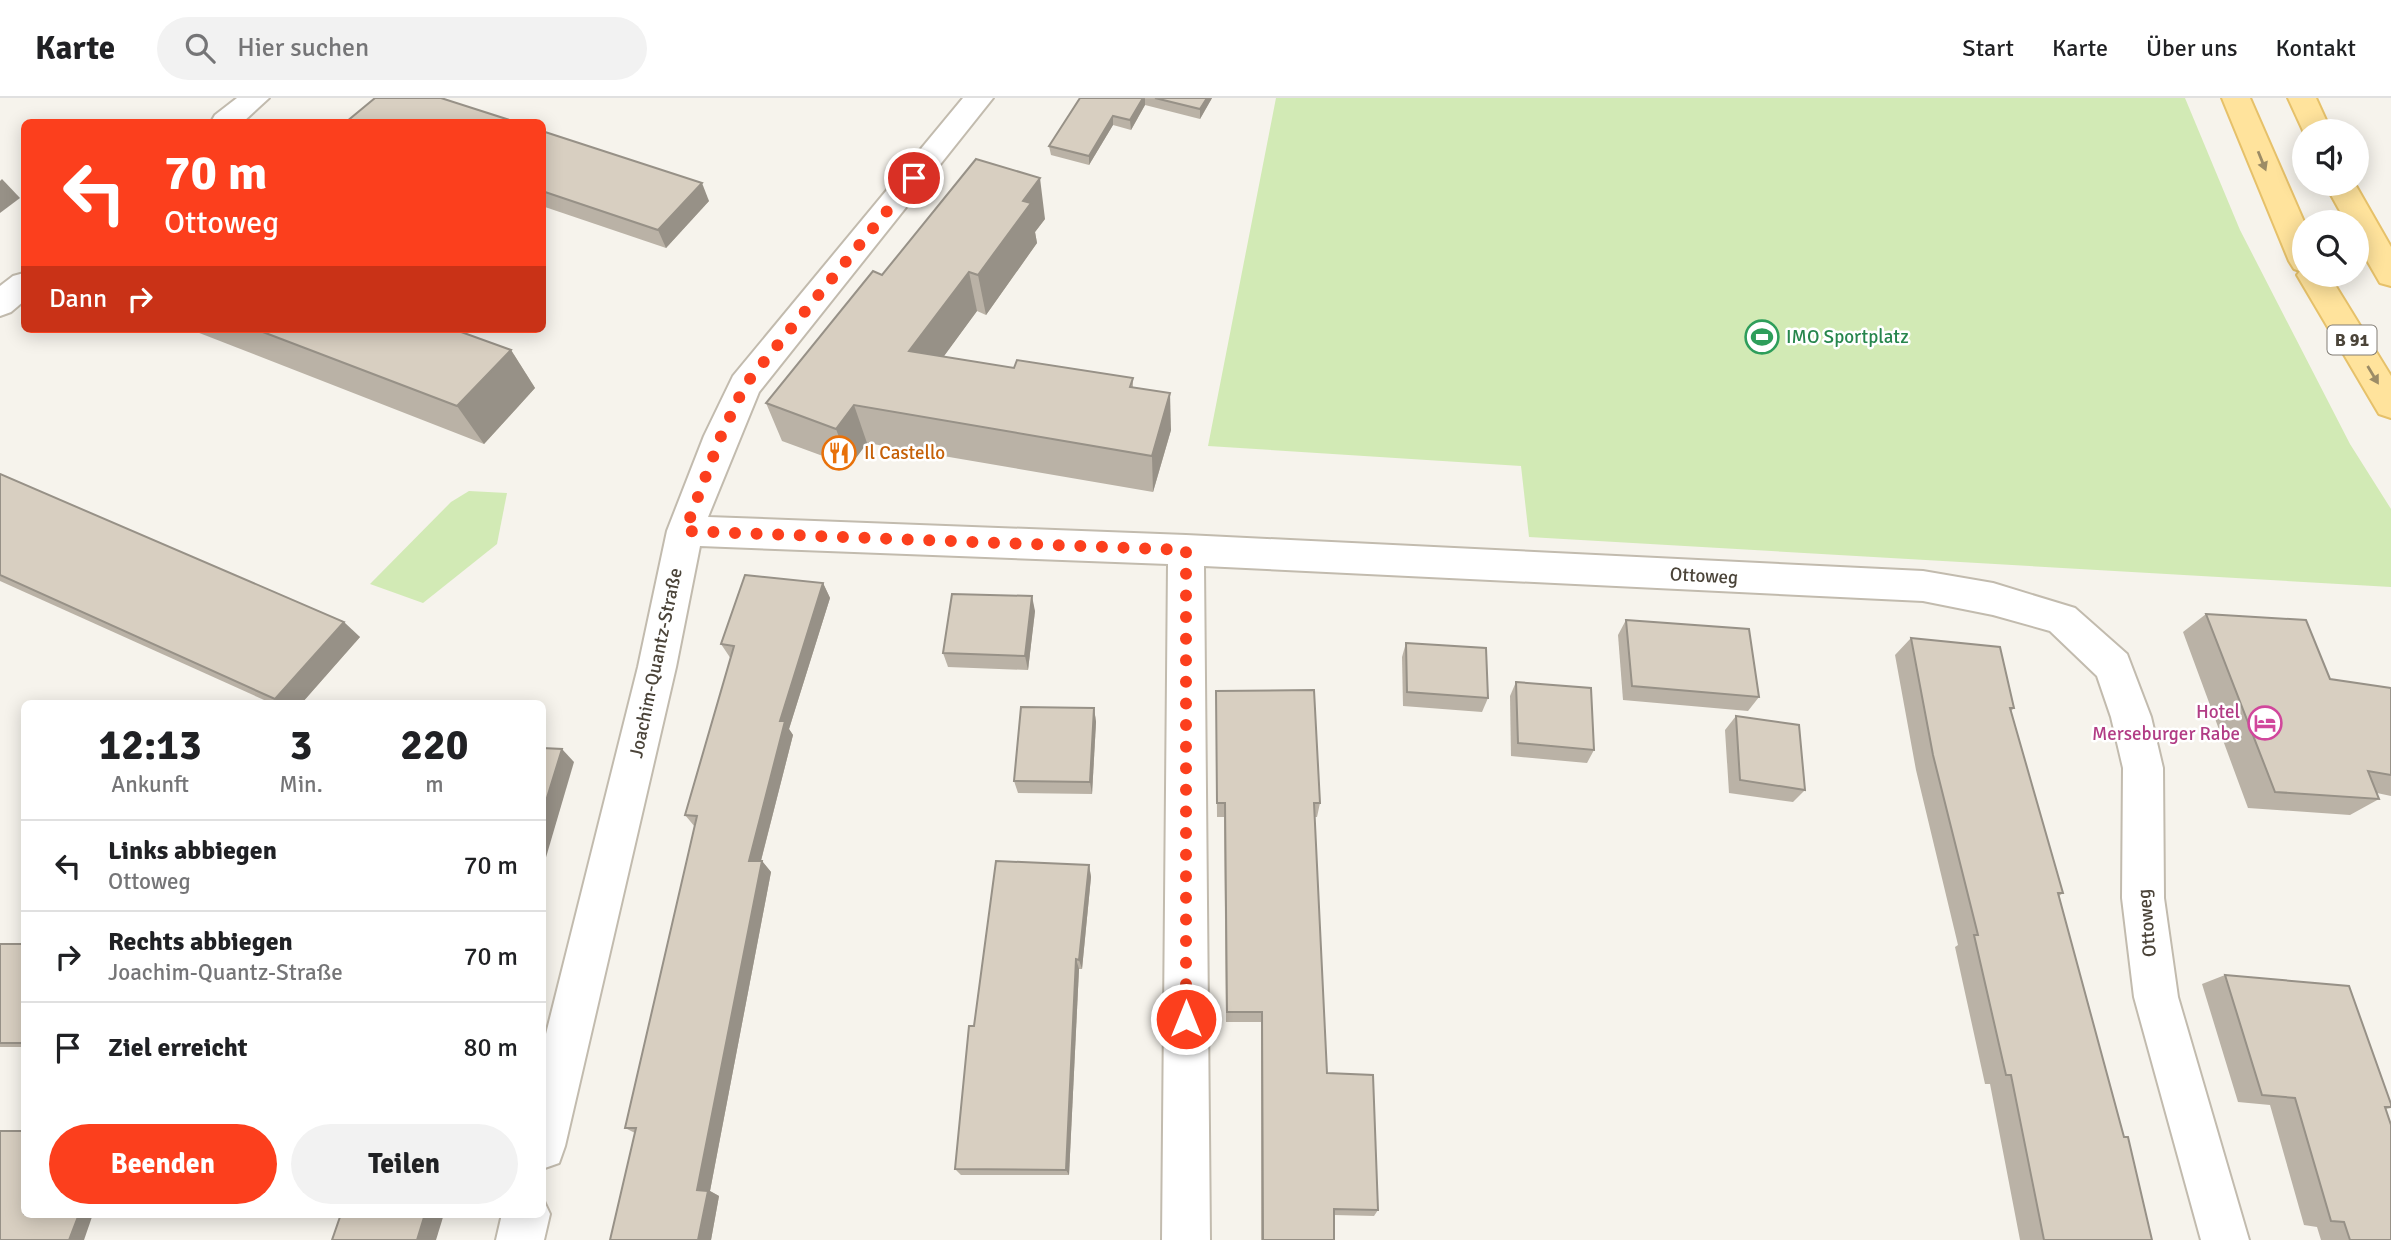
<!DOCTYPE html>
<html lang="de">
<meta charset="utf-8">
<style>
body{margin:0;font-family:Signika,sans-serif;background:#f2f2f2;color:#202124;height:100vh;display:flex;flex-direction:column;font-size:26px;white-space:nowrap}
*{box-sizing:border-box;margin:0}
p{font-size:23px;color:#757577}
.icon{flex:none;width:38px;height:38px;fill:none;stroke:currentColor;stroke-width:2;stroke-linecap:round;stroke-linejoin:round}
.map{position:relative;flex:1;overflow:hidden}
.sheet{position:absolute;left:21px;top:602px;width:525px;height:518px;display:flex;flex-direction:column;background:#fff;border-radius:10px;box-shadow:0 4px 18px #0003}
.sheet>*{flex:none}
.top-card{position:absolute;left:21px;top:21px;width:525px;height:214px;border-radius:10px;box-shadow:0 4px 18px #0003;background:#fc3f1d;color:#fff;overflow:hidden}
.controls{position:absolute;left:2292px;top:21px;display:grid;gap:14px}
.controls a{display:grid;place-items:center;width:77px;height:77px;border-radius:50%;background:#fff;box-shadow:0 4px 18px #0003;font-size:35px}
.pin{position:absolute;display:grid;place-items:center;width:60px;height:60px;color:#fff;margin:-30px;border:4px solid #fff;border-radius:50%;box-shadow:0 2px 7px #0007}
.me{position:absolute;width:77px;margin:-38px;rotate:0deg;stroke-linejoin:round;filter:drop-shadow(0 0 5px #0008)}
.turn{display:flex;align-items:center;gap:24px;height:147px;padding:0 28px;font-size:32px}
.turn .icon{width:91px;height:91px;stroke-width:2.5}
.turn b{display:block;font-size:49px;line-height:60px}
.then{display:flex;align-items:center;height:66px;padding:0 28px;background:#0003;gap:14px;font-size:26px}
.eta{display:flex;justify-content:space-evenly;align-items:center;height:119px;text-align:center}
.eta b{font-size:42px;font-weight:800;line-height:49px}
.cta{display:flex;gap:14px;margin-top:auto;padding:14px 28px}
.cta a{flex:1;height:80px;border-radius:42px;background:#fc3f1d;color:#fff;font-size:28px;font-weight:800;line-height:80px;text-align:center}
.cta a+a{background:#f2f2f2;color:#202124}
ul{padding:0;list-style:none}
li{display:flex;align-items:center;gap:21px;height:91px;padding:0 28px;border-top:2px solid #e0e0e0}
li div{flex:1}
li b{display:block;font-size:26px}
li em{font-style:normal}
header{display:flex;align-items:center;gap:42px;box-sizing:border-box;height:98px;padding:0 35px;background:#fff;border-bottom:2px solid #e0e0e0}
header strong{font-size:33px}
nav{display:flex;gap:38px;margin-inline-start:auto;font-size:24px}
.search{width:490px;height:63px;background:#f2f2f2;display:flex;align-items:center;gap:18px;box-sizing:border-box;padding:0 24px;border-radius:38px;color:#757577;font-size:26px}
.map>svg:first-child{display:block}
.green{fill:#d2eab5}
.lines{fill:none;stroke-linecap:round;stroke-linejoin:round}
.street-casing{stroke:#c2bbae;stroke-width:4}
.primary-casing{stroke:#e6c16a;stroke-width:4}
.street{fill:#fff;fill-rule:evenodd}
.primary{fill:#ffe39c;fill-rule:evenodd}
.wall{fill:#bab2a6}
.shaded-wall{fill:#979187}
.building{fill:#d8cfc1;stroke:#979187;stroke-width:2}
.oneway{fill:#9c8c66}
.route{stroke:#fc3f1d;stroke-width:12;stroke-dasharray:0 21.6}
.labels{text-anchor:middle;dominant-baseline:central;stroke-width:5;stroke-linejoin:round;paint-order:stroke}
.shield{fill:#fff;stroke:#817c74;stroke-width:2}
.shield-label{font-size:18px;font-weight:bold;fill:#4b4439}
.leisure-label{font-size:19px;fill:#27864d;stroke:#fff;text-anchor:start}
.food-label{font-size:19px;fill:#c56008;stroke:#fff;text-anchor:start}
.street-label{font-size:19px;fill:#4b4439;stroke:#fff}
.hotel-label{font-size:19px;fill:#b23c85;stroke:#fff;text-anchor:end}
</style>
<header>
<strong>Karte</strong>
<div class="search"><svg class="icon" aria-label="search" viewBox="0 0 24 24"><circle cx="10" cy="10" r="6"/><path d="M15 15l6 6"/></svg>Hier suchen</div>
<nav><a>Start</a><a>Karte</a><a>Über uns</a><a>Kontakt</a></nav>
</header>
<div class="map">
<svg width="2391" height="1142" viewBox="0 0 2391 1142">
<rect width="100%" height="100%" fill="#f6f3ec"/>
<g class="green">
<polygon points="1276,0 2185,0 2240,132 2350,346 2391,411 2391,489 1529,439 1521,368 1208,348"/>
<polygon points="469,393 507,395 497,446 423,505 370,486 451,404"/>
</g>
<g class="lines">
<defs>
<g id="street">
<polygon points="237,0 269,0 243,24 211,24 215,17"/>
<polygon points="963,0 993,0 759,294 708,419 1186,437 1923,473 1993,485 2075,510 2127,556 2151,619 2163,670 2164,800 2178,899 2249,1142 2201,1142 2134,899 2122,800 2123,670 2111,619 2097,578 2050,533 1993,517 1923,503 1204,468 1210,1142 1162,1142 1168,466 700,448 676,569 565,1048 559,1065 542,1071 542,952 638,569 667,433 704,338 733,278"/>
<polygon points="24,175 24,203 11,214 0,218 0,188 13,178"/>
<polygon points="542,1099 550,1116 544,1142 496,1142 502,1116 542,1116"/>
</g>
<g id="primary">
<polygon points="2222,0 2250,0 2305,126 2305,177 2329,177 2391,278 2391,320 2379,316 2297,177 2300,173 2294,171 2289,163"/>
<polygon points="2288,0 2316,0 2331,33 2305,33 2305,37"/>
<polygon points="2325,86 2355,86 2391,149 2391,188 2380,185 2357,145 2357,124 2346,124"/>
</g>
</defs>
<use href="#street" class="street-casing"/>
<use href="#primary" class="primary-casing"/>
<use href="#street" class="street"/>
<use href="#primary" class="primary"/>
</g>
<g class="wall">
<polygon points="1080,0 1212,0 1200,21 1145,7 1131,32 1113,27 1089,67 1051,57 1049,48"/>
<polygon points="542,33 709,103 666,150 542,108"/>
<polygon points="1045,121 1035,134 1037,145 986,217 977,213 943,259 1014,270 1133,280 1133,289 1171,332 1153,394 867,345 850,368 782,343 766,305 882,177"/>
<polygon points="189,231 453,231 511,252 535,290 484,346"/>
<polygon points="0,376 360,539 301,606 273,606 0,483"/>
<polygon points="823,485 830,500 789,631 793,637 761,763 762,763 771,774 710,1093 719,1098 711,1142 635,1035 625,1030 695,729 685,717 731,561 721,546"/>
<polygon points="1035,513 1028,572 948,569 943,555"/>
<polygon points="2206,516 2330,581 2391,590 2391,698 2377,695 2379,701 2350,717 2248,710 2183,534"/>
<polygon points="1626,522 1759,599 1748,613 1623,602 1618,537"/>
<polygon points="1911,540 2014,610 2011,613 2063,795 2059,798 2152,1142 2020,1142 1990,986 1985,986 1955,849 1958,847 1916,672 1895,557"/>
<polygon points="1406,545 1488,600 1482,614 1403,608 1402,559"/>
<polygon points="1516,584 1594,652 1587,665 1511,658 1510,598"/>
<polygon points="1216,593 1320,705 1317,719 1314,719 1327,975 1378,1112 1374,1118 1334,1117 1334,1142 1261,1142 1261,924 1226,924 1224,719 1217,719"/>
<polygon points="1094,610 1096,624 1092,696 1018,695 1014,683"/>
<polygon points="1736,618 1805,692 1793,704 1729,695 1725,632"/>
<polygon points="1089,767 1091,779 1082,871 1079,871 1069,1077 961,1077 955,1071 974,928"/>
<rect x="0" y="846" width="24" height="103"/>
<polygon points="2225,877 2391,1010 2386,1011 2391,1142 2321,1142 2317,1129 2304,1127 2270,1007 2238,1004 2202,886"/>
</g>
<g class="shaded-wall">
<polygon points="1143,0 1145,0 1145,7 1131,32 1130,22"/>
<polygon points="1207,0 1212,0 1200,21 1200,11"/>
<polygon points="1113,18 1113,27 1089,67 1089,58"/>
<polygon points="1040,80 1045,121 1035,134 1037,145 986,217 978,177 1023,103"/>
<polygon points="2,81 20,100 0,115 0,83"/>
<polygon points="702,85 709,103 666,150 658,132"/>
<polygon points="969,174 977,213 920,291 909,253"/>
<polygon points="511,252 535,290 484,346 457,308"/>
<polygon points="1170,295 1171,332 1153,394 1152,358"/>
<polygon points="854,307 867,345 850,368 836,331"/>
<polygon points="823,485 830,500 789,631 793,637 758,774 749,763 780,623"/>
<polygon points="1032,498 1035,513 1028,572 1025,558"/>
<polygon points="344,524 360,539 301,606 282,606 275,601"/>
<polygon points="1094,610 1096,624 1092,696 1090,684"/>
<polygon points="562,651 574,664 542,773 542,716"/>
<polygon points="762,763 771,774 710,1093 719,1098 711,1142 698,1142 697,1092"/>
<polygon points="1089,767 1091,779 1082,871 1079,862"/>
<polygon points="1076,861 1079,871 1069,1077 1066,1072"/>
<polygon points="79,1116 93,1116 84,1142 69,1142"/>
<polygon points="425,1116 444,1116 436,1142 417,1142"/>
</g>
<g class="building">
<polygon points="375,0 441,0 516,24 346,24"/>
<polygon points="1080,0 1143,0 1130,22 1113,18 1089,58 1049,48"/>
<polygon points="1155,0 1207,0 1200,11"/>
<polygon points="542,33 702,85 658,132 542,93"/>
<polygon points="976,61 1040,80 1023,103 1031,105 978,177 969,174 909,253 1014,270 1017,262 1133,280 1130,289 1170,295 1152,358 854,307 836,331 766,305 873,173 882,177"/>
<polygon points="255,231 453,231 511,252 457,308"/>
<polygon points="0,376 344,524 275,601 0,477"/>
<polygon points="745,477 823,485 780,623 785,623 749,763 762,763 697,1092 708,1093 698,1142 610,1142 636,1030 625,1030 697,718 685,717 734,548 721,546"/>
<polygon points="952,496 1032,498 1025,558 943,555"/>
<polygon points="2206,516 2306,522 2330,581 2391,590 2391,677 2368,673 2379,701 2275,694"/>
<polygon points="1626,522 1749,531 1759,599 1632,588"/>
<polygon points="1911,540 2000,549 2014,610 2010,610 2063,795 2058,795 2124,1039 2128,1039 2152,1142 2044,1142 2011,977 2006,977 1974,837 1978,837 1933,657"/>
<polygon points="1406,545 1486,550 1488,600 1407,594"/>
<polygon points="1516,584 1591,590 1594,652 1518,645"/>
<polygon points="1314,592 1320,705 1314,705 1327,975 1373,977 1378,1112 1334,1111 1334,1142 1263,1142 1262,914 1227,914 1225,705 1217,705 1216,593"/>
<polygon points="1021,609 1094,610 1090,684 1014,683"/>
<polygon points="1736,618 1799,627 1805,692 1740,682"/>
<polygon points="542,650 562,651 542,716"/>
<polygon points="996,763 1089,767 1079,862 1076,861 1066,1072 955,1071 969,928 974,928"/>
<rect x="0" y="846" width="24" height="99"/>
<polygon points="2225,877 2349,888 2391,1006 2391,1009 2385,1009 2391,1027 2391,1142 2350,1142 2344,1124 2331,1123 2295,1000 2262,997"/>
<polygon points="0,1033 24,1033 24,1116 79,1116 69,1142 0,1142"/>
<polygon points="341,1116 425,1116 417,1142 332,1142"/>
</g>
<defs><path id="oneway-solid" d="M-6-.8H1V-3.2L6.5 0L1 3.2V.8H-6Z" transform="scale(1.75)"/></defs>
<g class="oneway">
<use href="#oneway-solid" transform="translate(2262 63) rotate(68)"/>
<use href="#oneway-solid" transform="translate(2373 277) rotate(59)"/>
</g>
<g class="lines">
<polyline class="route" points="914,80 745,287 721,338 685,433 1186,452 1186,921"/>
</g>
<defs>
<symbol id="stadium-ring" viewBox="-11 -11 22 22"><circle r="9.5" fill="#fff" stroke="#2e9e5b" stroke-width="1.5"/><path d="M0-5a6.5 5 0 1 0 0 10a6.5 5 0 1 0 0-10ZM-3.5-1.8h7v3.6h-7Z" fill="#2e9e5b"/></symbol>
<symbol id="restaurant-ring" viewBox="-11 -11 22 22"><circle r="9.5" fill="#fff" stroke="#e8710a" stroke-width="1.5"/><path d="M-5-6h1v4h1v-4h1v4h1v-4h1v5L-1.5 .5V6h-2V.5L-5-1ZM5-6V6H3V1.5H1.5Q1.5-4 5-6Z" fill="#e8710a"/></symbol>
<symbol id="hotel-ring" viewBox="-11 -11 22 22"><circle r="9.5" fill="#fff" stroke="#d1479c" stroke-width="1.5"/><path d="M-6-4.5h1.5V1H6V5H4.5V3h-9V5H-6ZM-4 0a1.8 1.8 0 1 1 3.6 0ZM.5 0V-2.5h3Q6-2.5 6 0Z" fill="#d1479c"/></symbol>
</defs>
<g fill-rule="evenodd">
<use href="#stadium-ring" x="1743" y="220" width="38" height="38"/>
<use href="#restaurant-ring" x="820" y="336" width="38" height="38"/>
<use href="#hotel-ring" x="2246" y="606" width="38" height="38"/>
</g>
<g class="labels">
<rect class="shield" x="2327.5" y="227.5" width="49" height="29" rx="5"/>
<g class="shield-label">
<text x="2352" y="242">B 91</text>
</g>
<g class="leisure-label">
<text x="1786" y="239">IMO Sportplatz</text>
</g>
<g class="food-label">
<text x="864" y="355">Il Castello</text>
</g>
<g class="street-label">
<text transform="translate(1704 478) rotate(3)">Ottoweg</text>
<text transform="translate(656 565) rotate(-78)">Joachim-Quantz-Straße</text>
<text transform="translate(2147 825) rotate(-95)">Ottoweg</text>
</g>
<g class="hotel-label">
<text x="2240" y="614">Hotel<tspan x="2240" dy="22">Merseburger Rabe</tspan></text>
</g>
</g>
</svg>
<div class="controls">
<a><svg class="icon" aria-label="sound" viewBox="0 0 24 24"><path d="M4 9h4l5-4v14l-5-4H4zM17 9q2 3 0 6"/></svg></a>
<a><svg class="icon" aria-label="search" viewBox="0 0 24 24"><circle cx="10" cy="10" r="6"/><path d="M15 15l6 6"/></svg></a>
</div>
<div class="pin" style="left:914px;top:80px;background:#d93025"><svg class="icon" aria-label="arrive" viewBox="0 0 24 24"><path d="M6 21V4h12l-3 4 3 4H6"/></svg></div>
<svg class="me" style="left:1186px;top:921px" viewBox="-20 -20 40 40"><circle r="17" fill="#fc3f1d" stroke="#fff" stroke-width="3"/><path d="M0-11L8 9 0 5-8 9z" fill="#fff"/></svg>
<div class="top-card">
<div class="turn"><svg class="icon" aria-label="left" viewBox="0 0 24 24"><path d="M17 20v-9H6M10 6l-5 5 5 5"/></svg><div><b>70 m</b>Ottoweg</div></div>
<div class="then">Dann<svg class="icon" aria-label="right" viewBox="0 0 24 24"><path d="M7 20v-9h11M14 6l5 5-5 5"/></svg></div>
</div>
<section class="sheet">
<div class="eta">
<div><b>12:13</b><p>Ankunft</p></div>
<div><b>3</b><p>Min.</p></div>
<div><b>220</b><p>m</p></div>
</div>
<ul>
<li><svg class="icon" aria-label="left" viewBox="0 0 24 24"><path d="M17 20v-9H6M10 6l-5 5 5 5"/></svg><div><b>Links abbiegen</b><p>Ottoweg</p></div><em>70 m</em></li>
<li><svg class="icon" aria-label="right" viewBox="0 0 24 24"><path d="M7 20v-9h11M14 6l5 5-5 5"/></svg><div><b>Rechts abbiegen</b><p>Joachim-Quantz-Straße</p></div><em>70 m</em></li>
<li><svg class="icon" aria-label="arrive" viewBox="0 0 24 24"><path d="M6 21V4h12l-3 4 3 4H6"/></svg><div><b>Ziel erreicht</b></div><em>80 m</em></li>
</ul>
<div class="cta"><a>Beenden</a><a>Teilen</a></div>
</section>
</div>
